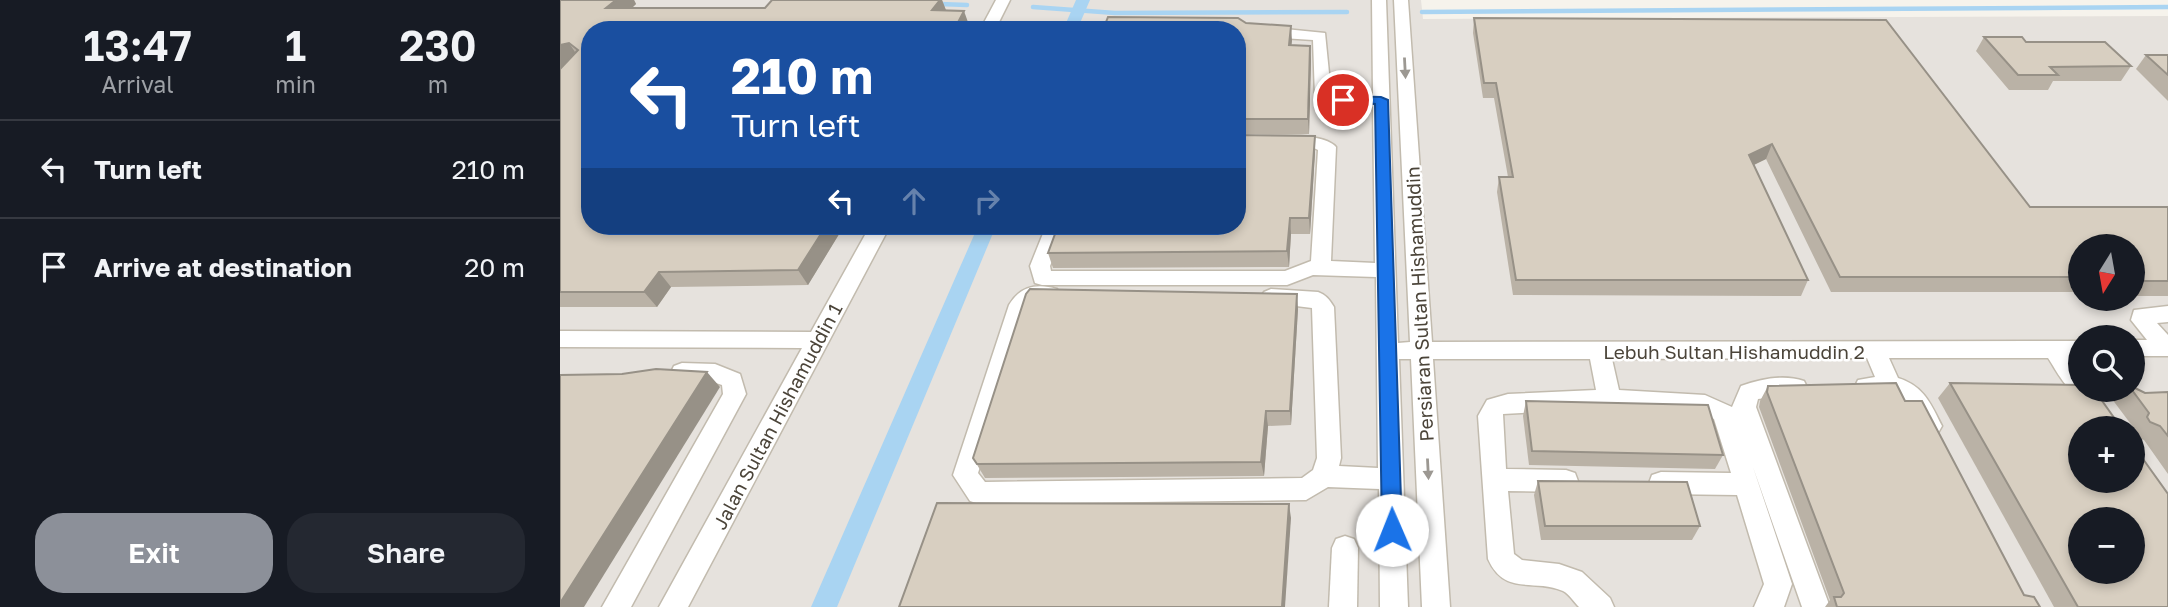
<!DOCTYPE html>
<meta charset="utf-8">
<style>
body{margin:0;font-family:"Golos Text",sans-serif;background:#242831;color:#f1f3f6;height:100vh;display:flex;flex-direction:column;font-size:26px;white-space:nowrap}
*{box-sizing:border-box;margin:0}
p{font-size:23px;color:#9ea1a6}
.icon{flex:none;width:38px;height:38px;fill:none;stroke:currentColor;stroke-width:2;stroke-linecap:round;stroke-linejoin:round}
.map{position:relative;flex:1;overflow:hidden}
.drawer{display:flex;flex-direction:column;background:#171b24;width:560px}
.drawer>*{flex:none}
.banner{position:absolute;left:21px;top:21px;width:665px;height:214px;border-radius:28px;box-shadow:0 4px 10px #0003;background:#1a4fa0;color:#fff;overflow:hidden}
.needle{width:46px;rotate:191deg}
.buttons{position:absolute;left:1508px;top:234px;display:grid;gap:14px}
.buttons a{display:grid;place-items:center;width:77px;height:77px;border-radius:50%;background:#171b24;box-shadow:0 4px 10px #0003;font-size:35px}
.pin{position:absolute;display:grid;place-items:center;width:60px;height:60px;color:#fff;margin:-30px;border:4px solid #fff;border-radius:50%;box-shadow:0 2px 7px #0007}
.me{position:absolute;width:77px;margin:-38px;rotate:359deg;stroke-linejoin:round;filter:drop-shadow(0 0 5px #0008)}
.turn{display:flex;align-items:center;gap:24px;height:147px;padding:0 35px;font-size:32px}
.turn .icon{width:91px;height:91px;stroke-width:2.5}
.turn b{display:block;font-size:49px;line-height:60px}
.lanes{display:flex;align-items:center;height:66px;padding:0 35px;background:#0003;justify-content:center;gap:35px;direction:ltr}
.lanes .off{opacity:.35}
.eta{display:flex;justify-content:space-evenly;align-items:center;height:119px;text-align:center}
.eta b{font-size:42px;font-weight:600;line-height:49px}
.action{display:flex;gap:14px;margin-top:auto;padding:14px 35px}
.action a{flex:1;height:80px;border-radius:28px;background:#8c9099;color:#fff;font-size:28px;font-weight:600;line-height:80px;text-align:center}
.action a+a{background:#242831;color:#f1f3f6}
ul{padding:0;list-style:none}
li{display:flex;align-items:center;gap:21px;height:98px;padding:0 35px;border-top:2px solid #363941}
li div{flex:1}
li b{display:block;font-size:26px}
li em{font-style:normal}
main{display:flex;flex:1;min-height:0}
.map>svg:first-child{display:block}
.industrial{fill:#e6e2dd;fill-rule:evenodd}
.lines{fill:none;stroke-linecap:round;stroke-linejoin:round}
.stream{stroke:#a9d4f2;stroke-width:4.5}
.canal{fill:#a9d4f2;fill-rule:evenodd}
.minor-casing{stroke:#c2bbae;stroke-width:3}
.minor{fill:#fff;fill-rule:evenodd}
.wall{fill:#bab2a6}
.shaded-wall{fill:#979187}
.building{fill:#d8cfc1;stroke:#979187;stroke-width:2;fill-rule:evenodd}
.oneway{fill:#9c9892}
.route{fill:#1a73e8;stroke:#114b97;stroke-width:2}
.labels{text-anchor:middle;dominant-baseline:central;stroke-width:5;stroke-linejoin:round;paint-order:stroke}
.street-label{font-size:19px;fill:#4b4439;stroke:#fff}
</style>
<main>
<section class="drawer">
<div class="eta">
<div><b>13:47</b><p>Arrival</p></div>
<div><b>1</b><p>min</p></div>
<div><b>230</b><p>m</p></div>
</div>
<ul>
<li><svg class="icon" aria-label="left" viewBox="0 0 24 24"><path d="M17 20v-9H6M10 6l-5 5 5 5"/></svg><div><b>Turn left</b></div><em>210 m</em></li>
<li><svg class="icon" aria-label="arrive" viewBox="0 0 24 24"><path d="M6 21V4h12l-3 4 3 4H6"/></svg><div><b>Arrive at destination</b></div><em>20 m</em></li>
</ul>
<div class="action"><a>Exit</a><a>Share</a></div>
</section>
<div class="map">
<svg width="1608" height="607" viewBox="0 0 1608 607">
<rect width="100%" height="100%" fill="#f6f3ec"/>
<path class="industrial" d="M0,0H861L863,19L1608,16V607H0ZM30,30H677V226H30ZM1521,247H1573V299H1521ZM1521,338H1573V390H1521ZM1521,429H1573V481H1521ZM1521,520H1573V572H1521Z"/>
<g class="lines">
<g class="stream">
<polyline points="379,4 407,5"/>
<polyline points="473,7 555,13 787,12"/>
<polyline points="862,12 1608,7"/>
</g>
<g class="canal">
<polygon points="516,0 530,0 517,30 503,30"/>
<polygon points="418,226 436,226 277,607 251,607"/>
</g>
<defs>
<g id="minor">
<polygon points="436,0 450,0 435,30 420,30"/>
<path d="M812,0H826L838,343L850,342L834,0H848L872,342L1521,341V357H1512L1521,369V390H1531L1529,393C1509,400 1498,372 1488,358H1329L1338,378C1364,386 1371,404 1382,426L1378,433L1370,436L1362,433L1348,405L1338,396L1298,392L1295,386L1298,380L1315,377L1307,358L1052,359L1059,390L1145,395L1172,407L1181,386C1200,379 1224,374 1244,381L1247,387L1244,393L1198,399L1196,407L1270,607H1242L1193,467L1232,584L1224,607H1194L1204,584L1177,495L1101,494L1092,491L1089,483L1092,475L1101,472L1171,473L1154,419L1142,413L1049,408L943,414L946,469L1006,470L1015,473L1018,481L1015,489L1006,492L948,491L954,554L962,560L999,564L1022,572L1050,598L1054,607H1019C1014,602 1009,594 1003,591C975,578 945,597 928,559L918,416L927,400L948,394L1036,390L1030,359H873L890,607H862L851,359H839L848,607H820L819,489L768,487L746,500L419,504L410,501L393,475L449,305C460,286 477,283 497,289L500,294L497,299L475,302L470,308L418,473L425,482L742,478L753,470L757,458L752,308L704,302L701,297L704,292L711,289L758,292C766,295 769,299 774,307L781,458L779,466L818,468L816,277L753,275L727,285H482L475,283L470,266L486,226H506L490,266L491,271H725L751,261L758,150L752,147H677V137C700,137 761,130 776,147L771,261L815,263L813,105L757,101L755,97L753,40L704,37L696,32L704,27L765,33L771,93L813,95Z"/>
<polygon points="310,226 330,226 128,607 99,607 242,348 0,347 0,331 251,332"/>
<polygon points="1608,306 1608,322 1597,323 1608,335 1608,356 1573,356 1573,340 1587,340 1571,320 1574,310"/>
<polygon points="122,363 155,364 180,374 186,394 71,607 42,607 163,394 162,385 153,382 114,378 111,372 114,366"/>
<polygon points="785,536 794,539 798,548 797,607 769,607 772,548 776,539"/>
</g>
</defs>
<use href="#minor" class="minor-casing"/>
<use href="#minor" class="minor"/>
</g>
<g class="wall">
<polygon points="0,0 74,0 76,4 72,8 205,8 212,0 382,0 386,10 409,25 30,30 30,226 116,226 115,227 142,231 284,226 248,285 111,287 97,307 0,307"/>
<polygon points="914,18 1470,207 1608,207 1608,296 1573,296 1573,247 1521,247 1521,292 1271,292 1206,159 1194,165 1248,280 1241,296 953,295 937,192 939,177 948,177 934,98 923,98 913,33"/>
<polygon points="686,23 731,26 731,45 750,46 751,60 749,134 677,134 677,30"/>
<polygon points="1424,37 1466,42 1571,66 1561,81 1493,81 1488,90 1449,90 1416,51"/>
<polygon points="1586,55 1608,55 1608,101 1576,69"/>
<polygon points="755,136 755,152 750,234 731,234 729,267 493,268 488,253"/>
<polygon points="738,309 731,425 708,426 704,476 425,478 413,458"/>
<polygon points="1390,383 1539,396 1608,607 1494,607 1378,398"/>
<polygon points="1208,386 1345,401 1464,595 1480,607 1265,607 1270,600 1199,407 1200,401"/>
<polygon points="1561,390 1573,390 1585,393 1608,392 1608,474 1584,440 1574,437 1572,429 1573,427 1552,399"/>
<polygon points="966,401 1163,455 1155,469 969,465 963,416"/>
<polygon points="978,481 1140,526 1132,540 981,540 974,495"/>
</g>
<g class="shaded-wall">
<polygon points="56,0 74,0 76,4 56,23 46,8"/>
<polygon points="380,0 382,0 387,13 372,10"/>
<polygon points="404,11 409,25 407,30 394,30"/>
<polygon points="731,26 732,41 730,60 729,45"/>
<polygon points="9,43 19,58 0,70 0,45"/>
<polygon points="750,46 751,60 749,134 748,119"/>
<polygon points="755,136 755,152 750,234 749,218"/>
<polygon points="1212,144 1206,159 1183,170 1189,155"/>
<polygon points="730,218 731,234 729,267 727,251"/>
<polygon points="92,226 116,226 103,242 91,227"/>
<polygon points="266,226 284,226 248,285 238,270"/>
<polygon points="99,272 111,287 97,307 84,292"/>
<polygon points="737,294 738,309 731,425 730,411"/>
<polygon points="147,372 160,387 24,607 0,607 0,603"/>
<polygon points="706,411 708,426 704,476 701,462"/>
<polygon points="729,504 731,518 725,607 722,607"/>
</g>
<g class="building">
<polygon points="0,0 56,0 46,8 205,8 212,0 380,0 372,10 404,11 394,30 30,30 30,226 133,227 142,231 155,226 266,226 238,270 99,272 84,292 0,292 0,69 18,50 9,43 0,45"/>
<polygon points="548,17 678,18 686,23 731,26 729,45 750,46 748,119 677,119 677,30 543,30"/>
<polygon points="914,18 1326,20 1470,207 1608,207 1608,281 1573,281 1573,247 1521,247 1521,277 1280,277 1212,144 1189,155 1248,280 956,280 939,177 953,177 936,83 924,83"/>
<polygon points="1424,37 1462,37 1466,42 1545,42 1571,66 1490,67 1498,75 1458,75"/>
<polygon points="1586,55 1608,55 1608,75"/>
<polygon points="677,135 755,136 749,218 730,218 727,251 488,253 498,226 677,226"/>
<polygon points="470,289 737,294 730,411 706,411 701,462 417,464 413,458 466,294"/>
<polygon points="96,369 147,372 0,603 0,375 62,374"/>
<polygon points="1336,383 1345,401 1362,401 1464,595 1474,597 1480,607 1277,607 1274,597 1281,597 1284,593 1207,392 1208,386"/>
<path d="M1390,383L1521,385V390H1539L1541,393L1538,395L1562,429H1521V481H1573V445L1608,494V607H1518ZM1521,520H1573V572H1521Z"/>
<polygon points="1573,387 1585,393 1608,392 1608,436 1600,426 1590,422 1587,417 1589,413 1572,390 1573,390"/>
<polygon points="966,401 1148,405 1163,455 972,451"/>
<polygon points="978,481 1127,482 1140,526 985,526"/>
<polygon points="377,503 729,504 722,607 339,607"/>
</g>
<defs><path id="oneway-solid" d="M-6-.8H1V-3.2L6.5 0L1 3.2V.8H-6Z" transform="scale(1.75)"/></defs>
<g class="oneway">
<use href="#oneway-solid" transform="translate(845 68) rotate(87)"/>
<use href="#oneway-solid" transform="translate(868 469) rotate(87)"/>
</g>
<polygon class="route" points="783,96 821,97 828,100 842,530 839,537 832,539 825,537 822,530 815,104 779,102 777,100"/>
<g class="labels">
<g class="street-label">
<text transform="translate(859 304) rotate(-93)">Persiaran Sultan Hishamuddin</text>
<text x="1174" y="351">Lebuh Sultan Hishamuddin 2</text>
<text transform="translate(217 416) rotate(-62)">Jalan Sultan Hishamuddin 1</text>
</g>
</g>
</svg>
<div class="buttons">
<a><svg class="needle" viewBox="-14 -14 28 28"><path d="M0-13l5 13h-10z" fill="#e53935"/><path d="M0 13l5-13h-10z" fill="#9ea1a6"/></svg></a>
<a><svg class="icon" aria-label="search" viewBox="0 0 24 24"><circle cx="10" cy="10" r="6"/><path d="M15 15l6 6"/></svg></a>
<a>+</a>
<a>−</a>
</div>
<div class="pin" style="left:783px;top:100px;background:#d93025"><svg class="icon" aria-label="arrive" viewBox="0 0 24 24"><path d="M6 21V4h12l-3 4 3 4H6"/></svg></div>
<svg class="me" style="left:832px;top:530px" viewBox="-20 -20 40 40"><circle r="19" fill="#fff"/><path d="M0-13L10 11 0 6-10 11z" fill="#1a73e8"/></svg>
<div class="banner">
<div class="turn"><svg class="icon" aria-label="left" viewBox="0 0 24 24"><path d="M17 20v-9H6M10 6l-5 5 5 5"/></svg><div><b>210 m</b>Turn left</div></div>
<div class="lanes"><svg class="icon" aria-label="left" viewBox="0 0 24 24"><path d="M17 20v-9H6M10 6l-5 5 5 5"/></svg><svg class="icon off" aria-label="ahead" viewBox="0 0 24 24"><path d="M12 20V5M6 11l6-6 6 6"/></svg><svg class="icon off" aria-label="right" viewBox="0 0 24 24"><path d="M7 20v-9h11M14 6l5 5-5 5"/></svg></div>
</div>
</div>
</main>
